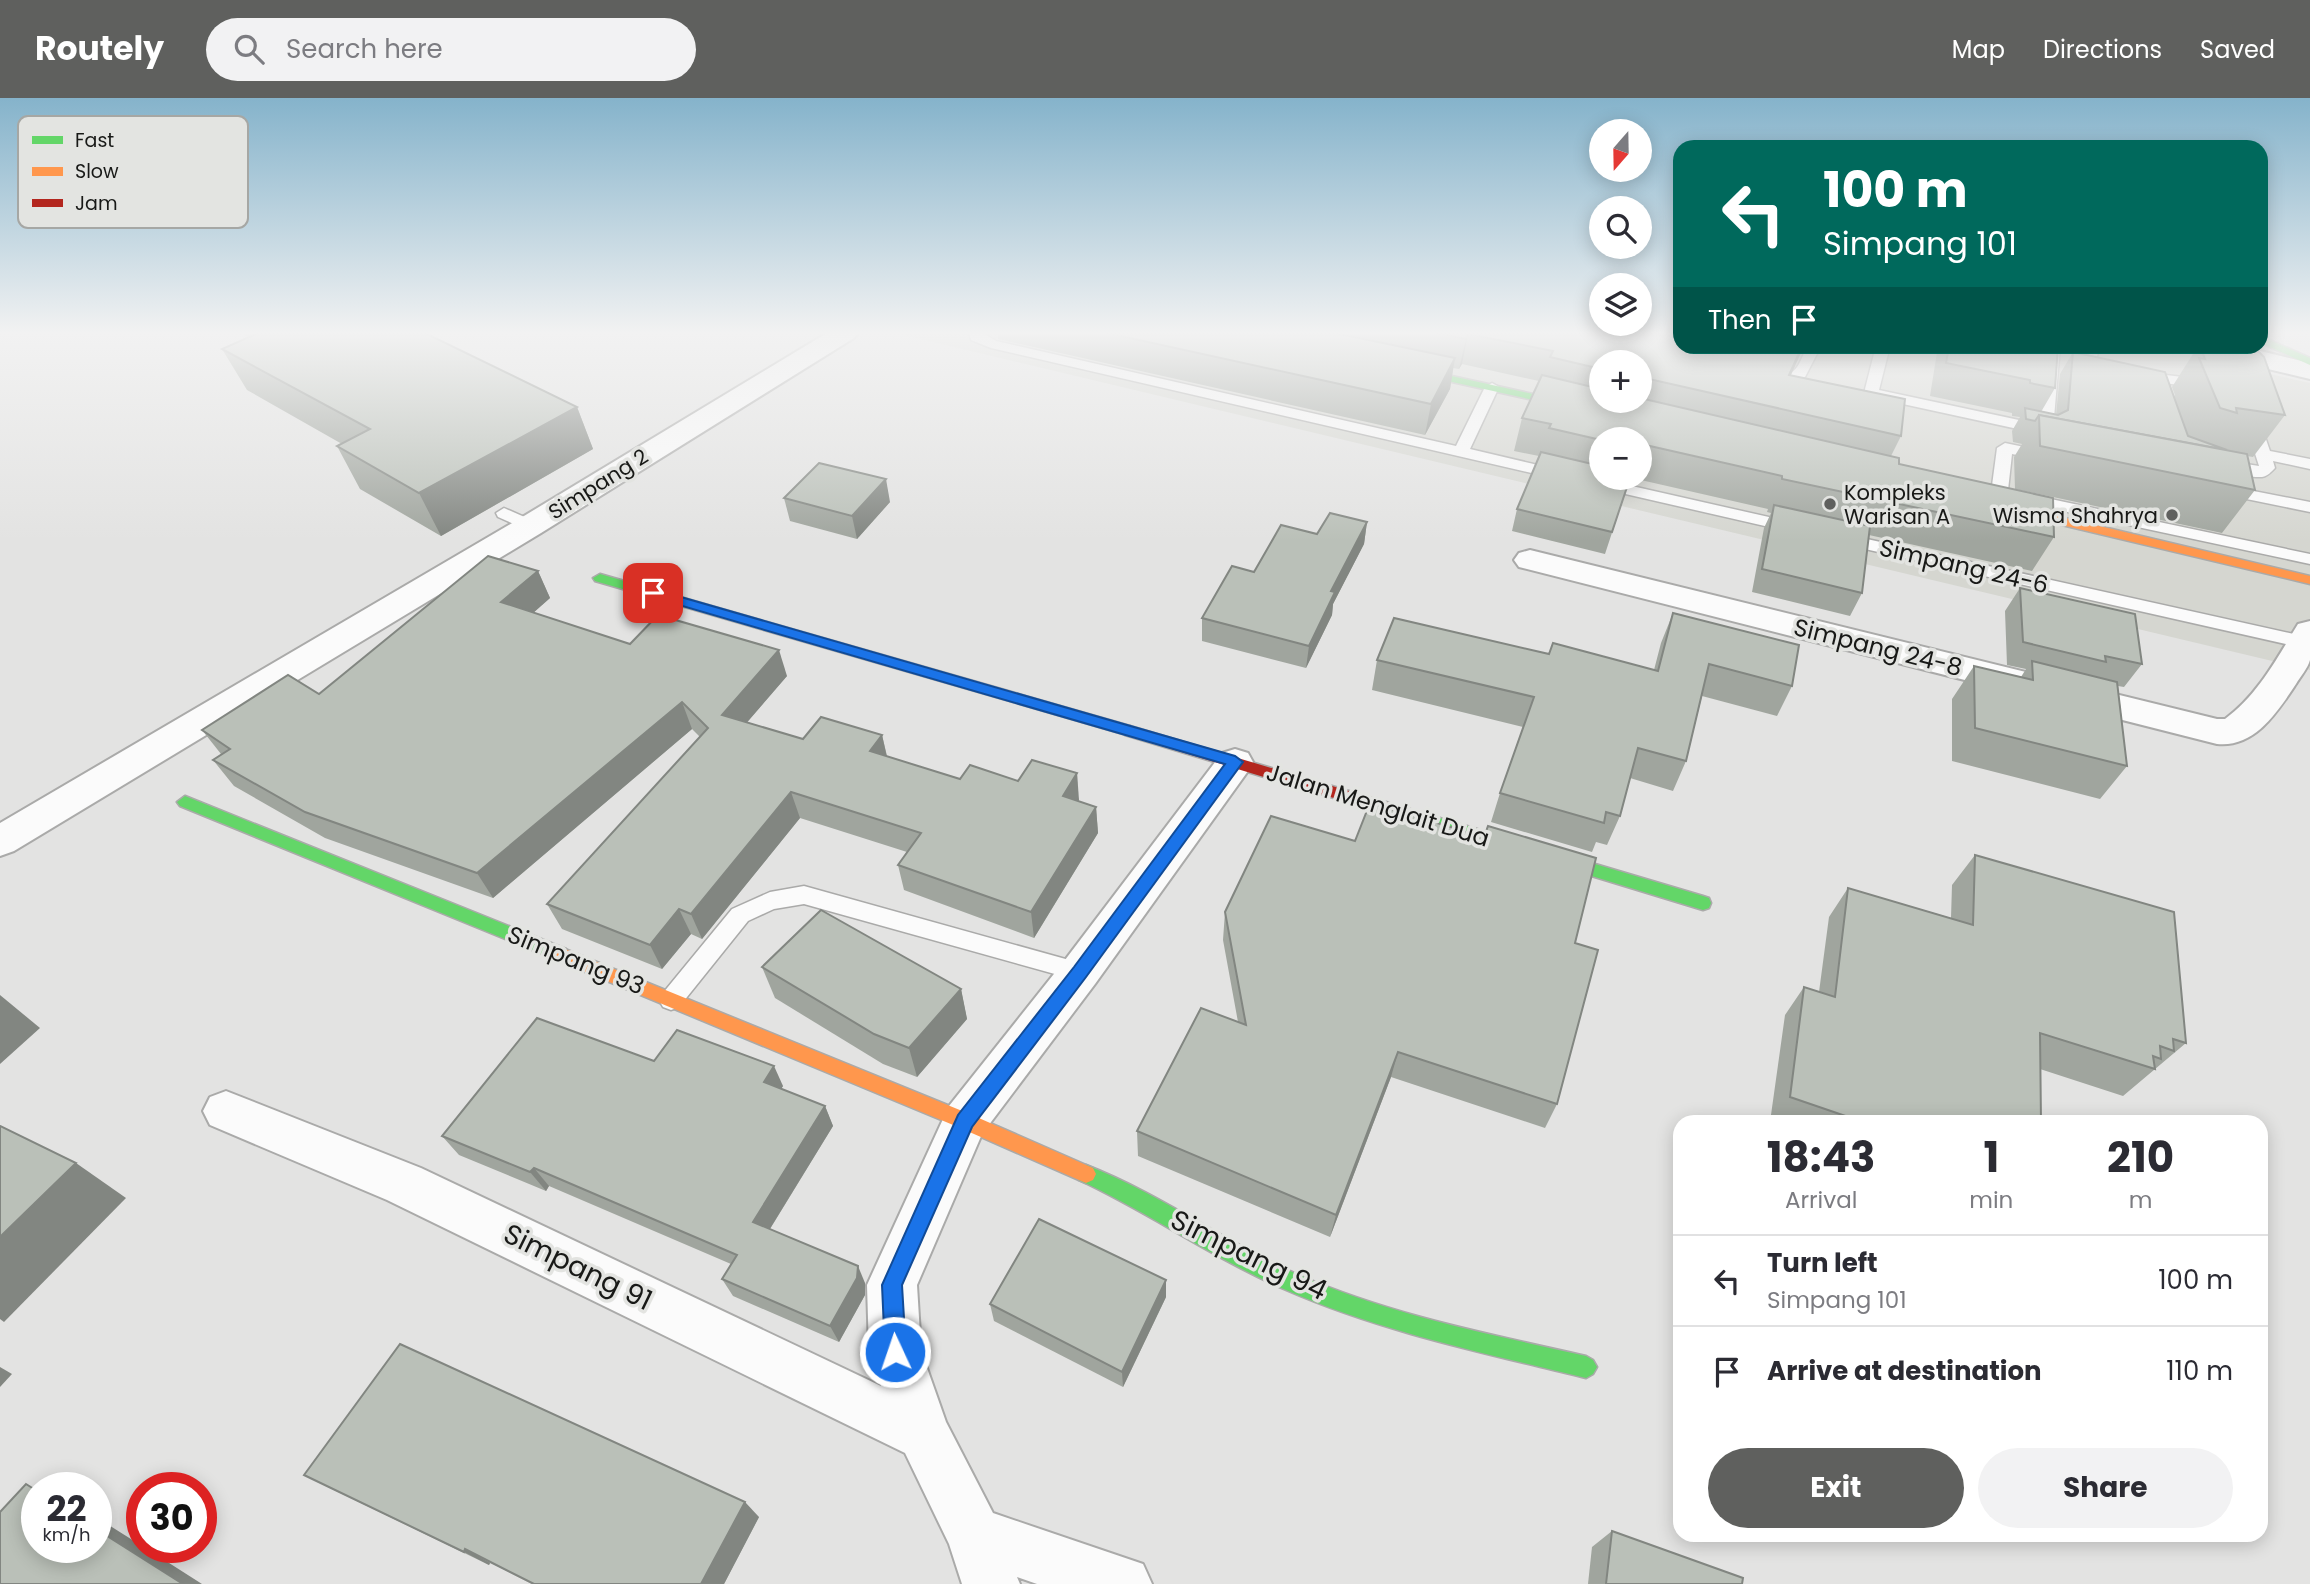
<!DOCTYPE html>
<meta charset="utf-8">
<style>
body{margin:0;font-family:Poppins,sans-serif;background:#f2f2f3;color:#2b2b33;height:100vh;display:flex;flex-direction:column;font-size:26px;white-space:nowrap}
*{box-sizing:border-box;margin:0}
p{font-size:23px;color:#7c7c81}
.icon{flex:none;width:38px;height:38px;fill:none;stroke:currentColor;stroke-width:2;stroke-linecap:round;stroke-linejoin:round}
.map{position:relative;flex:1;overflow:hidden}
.drawer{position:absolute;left:1673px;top:1017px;width:595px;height:427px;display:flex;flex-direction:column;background:#fff;border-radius:21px;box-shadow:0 4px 18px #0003}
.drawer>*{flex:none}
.hud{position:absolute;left:1673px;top:42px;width:595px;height:214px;border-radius:21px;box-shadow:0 4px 18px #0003;background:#00695c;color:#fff;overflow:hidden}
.needle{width:46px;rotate:200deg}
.fabs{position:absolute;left:1589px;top:21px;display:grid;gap:14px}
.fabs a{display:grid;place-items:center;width:63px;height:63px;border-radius:50%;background:#fff;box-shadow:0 4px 18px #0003;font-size:35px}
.speed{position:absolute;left:21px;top:1374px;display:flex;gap:14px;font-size:35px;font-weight:700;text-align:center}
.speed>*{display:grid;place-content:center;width:91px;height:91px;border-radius:50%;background:#fff;box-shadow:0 4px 18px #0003;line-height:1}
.speed small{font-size:18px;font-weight:400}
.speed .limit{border:10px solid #d22;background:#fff;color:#111}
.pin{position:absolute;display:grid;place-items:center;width:60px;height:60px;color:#fff;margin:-30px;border-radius:14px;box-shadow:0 4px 10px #0006}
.me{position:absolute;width:77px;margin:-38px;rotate:357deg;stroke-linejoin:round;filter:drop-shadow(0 0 5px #0008)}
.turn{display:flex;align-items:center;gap:24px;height:147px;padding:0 35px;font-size:32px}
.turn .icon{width:91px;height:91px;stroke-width:2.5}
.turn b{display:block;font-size:49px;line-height:60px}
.then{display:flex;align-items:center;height:66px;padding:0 35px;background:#0003;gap:14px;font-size:26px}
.eta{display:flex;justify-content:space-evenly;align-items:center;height:119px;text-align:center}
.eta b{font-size:42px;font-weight:700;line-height:49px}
.action{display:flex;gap:14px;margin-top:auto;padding:14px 35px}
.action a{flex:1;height:80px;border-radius:42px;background:#5f605e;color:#fff;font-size:28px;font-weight:700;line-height:80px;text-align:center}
.action a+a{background:#f2f2f3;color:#2b2b33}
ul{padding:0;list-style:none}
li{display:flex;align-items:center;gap:21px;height:91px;padding:0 35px;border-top:2px solid #e1e1e2}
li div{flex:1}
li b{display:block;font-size:26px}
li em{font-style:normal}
header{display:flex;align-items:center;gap:42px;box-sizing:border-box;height:98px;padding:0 35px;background:#5f605e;color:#fff}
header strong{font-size:33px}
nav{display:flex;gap:38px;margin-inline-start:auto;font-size:24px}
.search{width:490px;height:63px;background:#f2f2f3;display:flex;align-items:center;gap:18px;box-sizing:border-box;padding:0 24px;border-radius:38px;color:#7c7c81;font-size:26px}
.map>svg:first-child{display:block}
.built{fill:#d5d6d0;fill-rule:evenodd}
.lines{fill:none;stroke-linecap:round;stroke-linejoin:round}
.lane-casing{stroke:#aaaaa9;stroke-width:3}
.street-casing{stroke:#aaaaa9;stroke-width:4}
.fast-casing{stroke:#aaaaa9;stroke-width:3}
.slow-casing{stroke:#aaaaa9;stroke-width:3}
.jam-casing{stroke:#aaaaa9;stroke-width:3}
.lane{fill:#fbfbfb;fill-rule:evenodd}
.street{fill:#fbfbfb;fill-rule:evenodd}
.fast{fill:#63d668;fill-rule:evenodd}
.slow{fill:#ff974d;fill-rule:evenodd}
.jam{fill:#b3261e;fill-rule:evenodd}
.wall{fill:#a0a59e;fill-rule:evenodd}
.shaded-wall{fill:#828681}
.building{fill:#bac0b8;stroke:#828681;stroke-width:2}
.route{fill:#1a73e8;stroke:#114b97;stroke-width:2}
.poi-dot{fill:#5f605e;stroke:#e3e4e1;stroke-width:2.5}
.labels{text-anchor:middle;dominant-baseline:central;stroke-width:7;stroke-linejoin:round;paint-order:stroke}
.far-street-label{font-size:21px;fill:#181917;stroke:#e3e4e1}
.far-poi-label{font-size:21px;fill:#181917;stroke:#e3e4e1;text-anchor:start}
.street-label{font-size:24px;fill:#181917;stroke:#e3e4e1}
.near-street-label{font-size:28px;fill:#181917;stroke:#e3e4e1}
.key{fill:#e3e4e1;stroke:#a6a7a4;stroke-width:2}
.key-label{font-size:19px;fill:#181917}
</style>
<header>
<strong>Routely</strong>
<div class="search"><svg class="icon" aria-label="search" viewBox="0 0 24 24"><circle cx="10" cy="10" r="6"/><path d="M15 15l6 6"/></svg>Search here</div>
<nav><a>Map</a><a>Directions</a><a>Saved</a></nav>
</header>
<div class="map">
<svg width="2310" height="1486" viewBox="0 0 2310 1486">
<rect width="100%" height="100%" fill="#e3e3e2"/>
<path class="built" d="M895,235H1680V248H2144L2310,285V572ZM1601,264H1640V303H1601ZM1601,341H1640V380H1601Z"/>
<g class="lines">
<defs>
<g id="lane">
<polygon points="969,235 983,235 996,243 1456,348 1485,289 1492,285 1499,289 1470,351 1568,374 1570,377 1562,382 991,250 971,242"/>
<path d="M1807,248H1821L1805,279L1788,285L1764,281L1762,278L1764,275C1793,269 1791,288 1807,248Z"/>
<polygon points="1876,248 1890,248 1879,292 2038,326 2046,248 2060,248 2053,332 2045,337 1866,298 1864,295"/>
<polygon points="2085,248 2099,248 2096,264 2086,264"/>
<path d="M2158,276L2240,286L2251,298L2270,353L2310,361V371L2273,363L2275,370C2271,374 2268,378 2262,379C2244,380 2191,368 2175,360L2149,285L2153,277ZM2163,285L2231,293L2237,299L2259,368L2195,358L2188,354Z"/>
<polygon points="2005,345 2053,355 2055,358 2047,363 2012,356 2008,392 2310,456 2310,466 1993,398 1991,395 1997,350"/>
<polygon points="1601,381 1795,425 1803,430 1795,435 1595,389 1593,386"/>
<polygon points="2223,387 2310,404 2310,414 2217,395 2215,392 2217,389"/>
<polygon points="504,410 536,424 538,428 530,433 498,419 496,415"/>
<polygon points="1840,435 2303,538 2309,540 2310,547 2303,550 1834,444 1832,440 1834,436"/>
<polygon points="804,788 1080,865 1088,867 1091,874 1088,881 1080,883 804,806 774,811 748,823 679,909 671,912 663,909 659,902 663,895 732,811 770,794"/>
</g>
<g id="street">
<polygon points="827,235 858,235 854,240 541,435 14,753 0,758 0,725 519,421"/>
<polygon points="2192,248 2240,248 2310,265 2310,281 2196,254"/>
<path d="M1530,452L2217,621H2225C2258,597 2277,560 2298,526L2310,523C2310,534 2310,551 2310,562C2308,570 2300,579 2296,586C2278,613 2255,650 2217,646L1519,469L1514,462L1519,455Z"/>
<polygon points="1235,651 1248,655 1253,664 1248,673 1095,886 982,1036 917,1187 921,1253 946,1324 993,1415 1143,1466 1152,1486 1037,1486 1017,1479 1020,1486 962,1486 949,1446 905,1355 387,1102 210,1027 203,1013 210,999 226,993 421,1070 881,1288 869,1253 867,1187 949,1008 1065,862 1222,655"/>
</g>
<g id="fast">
<polygon points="2261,238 2310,260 2310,267 2261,245"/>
<polygon points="1402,267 1583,307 1589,310 1583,313 1398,272 1398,268"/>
<polygon points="600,476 1130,628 1137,633 1130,638 595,483 593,480"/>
<polygon points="185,698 566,851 568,856 566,861 560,863 554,861 180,708 177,704"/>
<polygon points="1423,715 1703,798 1709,800 1711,805 1709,810 1703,812 1418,725 1415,721 1418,717"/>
<path d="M1086,1067C1161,1096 1226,1145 1299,1177C1391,1217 1489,1236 1586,1258L1593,1262L1597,1269L1593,1276L1586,1280C1484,1255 1382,1234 1286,1192C1214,1161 1150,1115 1079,1082L1076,1076L1079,1070Z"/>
</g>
<g id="slow">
<polygon points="2002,405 2310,478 2310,486 1998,412 1998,406"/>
<polygon points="560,849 972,1017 1093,1070 1096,1076 1093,1082 1086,1085 1079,1082 958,1029 554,861 552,856 554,851"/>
</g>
<polygon id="jam" points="1130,628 1423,715 1431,721 1423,727 1125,637 1123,633"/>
</defs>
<use href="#lane" class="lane-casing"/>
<use href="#street" class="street-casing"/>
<use href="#fast" class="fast-casing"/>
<use href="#slow" class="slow-casing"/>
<use href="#jam" class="jam-casing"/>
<use href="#lane" class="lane"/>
<use href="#street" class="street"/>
<use href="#fast" class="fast"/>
<use href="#slow" class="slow"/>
<use href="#jam" class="jam"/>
</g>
<g class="wall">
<polygon points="241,235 425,235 577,309 593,351 441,438 360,391 337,348 342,346 247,292 222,251 248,239"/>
<path d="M998,235H1680V248H1804L1790,277L1901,338L1891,358L1899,366L2054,439L2032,473L1869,437L1862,495L1850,518L1752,494L1764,430L1771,415L1767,414L1768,411L1632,380H1640V341H1601V380H1630L1605,456L1512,433L1517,411L1539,358L1514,353L1522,320L1539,283L1462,266L1459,271L1453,270L1450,291L1425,337L998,241ZM1601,264H1640V303H1601Z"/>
<polygon points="1938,248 2058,248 2055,290 2041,314 2056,317 2060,276 2073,254 2174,299 2175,297 2172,289 2198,248 2209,248 2285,317 2253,359 2247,358 2255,392 2222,435 2015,391 2014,359 2022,346 2013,344 2012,333 2020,319 2012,318 2012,315 1930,298"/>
<polygon points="784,400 890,404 857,441 790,423"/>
<polygon points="1367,424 1364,446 1333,506 1332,517 1306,570 1202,543 1202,520 1254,474 1317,436"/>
<polygon points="538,473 550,500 533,515 630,546 787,578 747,624 803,641 882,637 887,658 960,681 1018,683 1077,675 1078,703 1096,709 1098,735 1034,840 904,792 898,767 907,754 800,720 702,841 691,836 662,871 562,831 547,806 700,639 692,631 493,800 325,740 234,688 213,662 221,656 202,632 319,596"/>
<polygon points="2020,490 2142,566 2124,589 2118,588 2127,668 2100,701 1952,663 1952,601 1974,568 2021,579 2026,571 2007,567 2005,513"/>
<polygon points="1673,515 1792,588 1777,618 1702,598 1686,663 1673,693 1630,680 1620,718 1607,747 1596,744 1592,754 1491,724 1500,695 1523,629 1372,592 1377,562 1549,556 1654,572 1661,545"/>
<polygon points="1975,757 2186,945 2123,998 2040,971 2041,1024 1770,1024 1785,917 1804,889 1819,894 1829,819 1848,790 1951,820 1952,787"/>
<polygon points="1225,814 1575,845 1557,1006 1545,1030 1391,979 1330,1139 1138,1058 1137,1033 1238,924 1223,842"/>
<polygon points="762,869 961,891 967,921 917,979 883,966 775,900"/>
<polygon points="654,963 783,988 781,991 825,1008 833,1028 770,1131 865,1185 865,1197 839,1244 733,1198 722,1181 731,1166 549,1088 546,1093 459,1057 442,1038"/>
<polygon points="1166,1182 1166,1199 1123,1289 994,1223 990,1206"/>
<polygon points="304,1377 759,1419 724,1486 532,1486 490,1465 489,1467 334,1392"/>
<polygon points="1612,1433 1742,1486 1588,1486 1592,1449"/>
</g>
<g class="shaded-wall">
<polygon points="1468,236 1462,266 1459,271 1466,241"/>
<polygon points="1798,248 1804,248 1787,286 1788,272"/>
<polygon points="1455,260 1450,291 1425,337 1431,306"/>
<polygon points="577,309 593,351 441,438 419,395"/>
<polygon points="886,381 890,404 857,441 852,418"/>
<polygon points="1367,424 1364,446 1333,506 1332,517 1306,570 1309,548 1331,493"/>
<polygon points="538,473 550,500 515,531 501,504"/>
<polygon points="779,552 787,578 731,643 722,617"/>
<polygon points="682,604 692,631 493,800 477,775"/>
<polygon points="882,637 888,664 870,653"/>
<polygon points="1077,675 1079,702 1065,724 1063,698"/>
<polygon points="791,694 800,720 702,841 691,816"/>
<polygon points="1096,709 1098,735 1034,840 1031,814"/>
<polygon points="679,811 691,836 662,871 650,847"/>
<polygon points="961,891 967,921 917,979 909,950"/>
<polygon points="0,897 40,930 0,966"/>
<polygon points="1398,954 1391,979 1330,1139 1336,1117"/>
<polygon points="774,968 783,988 773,1004 764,984"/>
<polygon points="825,1008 833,1028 763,1142 753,1124"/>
<polygon points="76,1065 126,1100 4,1224 0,1221 0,1139"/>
<polygon points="534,1070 549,1088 546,1093 530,1074"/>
<polygon points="858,1168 865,1185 865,1197 839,1244 830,1228"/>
<polygon points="1166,1182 1166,1199 1123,1289 1122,1274"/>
<polygon points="0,1269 12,1276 0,1289"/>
<polygon points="745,1404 759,1419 724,1486 701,1486"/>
<polygon points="96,1419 142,1448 142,1449 144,1449 202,1486 183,1486 96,1431"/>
<polygon points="465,1451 490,1465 489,1467 464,1454"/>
</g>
<g class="building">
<polygon points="258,235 425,235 577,309 419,395 337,348 370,331 222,251"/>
<polygon points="1107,235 1335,235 1455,260 1431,306"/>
<polygon points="1437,235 1647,235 1651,236 1653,235 1680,235 1680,248 1749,248 1759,252 1799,255 1789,277 1905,301 1901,338 1640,279 1640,264 1601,264 1601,271 1550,259 1553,253 1468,236 1466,241"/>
<polygon points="1949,248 2058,248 2055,290 2030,285 2030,282 1946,265"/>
<polygon points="2200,248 2209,248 2259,254 2264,259 2285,317 2236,310 2237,315 2220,310 2199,260 2205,261"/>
<polygon points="2073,254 2165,274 2188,338 2227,352 2039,317 2035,323 2026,321 2025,310 2058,317 2068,312"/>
<polygon points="1542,277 1601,291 1601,303 1640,303 1640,300 1899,360 1899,366 2053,400 2054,439 1782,381 1782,378 1641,346 1640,350 1640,341 1601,342 1549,330 1551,326 1522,320"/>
<polygon points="2039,317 2247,356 2255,392 2040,348"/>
<polygon points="1541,354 1601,368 1601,380 1630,380 1612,434 1517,411"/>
<polygon points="819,365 886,381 852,418 784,400"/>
<polygon points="1774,407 1870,428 1862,495 1762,471"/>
<polygon points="1330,415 1367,424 1331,493 1335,494 1309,548 1202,520 1232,468 1254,474 1281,427 1317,436"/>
<polygon points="488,458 538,473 501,504 630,546 658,517 779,552 722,617 803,641 821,619 882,637 870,653 960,681 970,667 1018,683 1032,662 1077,675 1063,698 1096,709 1031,814 898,767 921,735 791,694 691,816 679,811 650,847 547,806 708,630 682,604 477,775 305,714 213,662 230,651 202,632 288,577 319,596"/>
<polygon points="2020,490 2135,516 2142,566 2105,558 2106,564 2023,544"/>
<polygon points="1673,515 1799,547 1792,588 1709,566 1686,663 1638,650 1620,718 1606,714 1604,725 1500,695 1534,599 1377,562 1394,520 1549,556 1553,545 1658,573"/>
<polygon points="2032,563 2117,584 2127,668 1975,630 1974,568 2033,582"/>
<polygon points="1370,705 1484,739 1488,728 1596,760 1575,845 1598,852 1557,1006 1398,954 1336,1117 1137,1033 1201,910 1246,927 1225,814 1271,718 1355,743"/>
<polygon points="1975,757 2174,814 2186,945 2173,941 2174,953 2160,948 2161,961 2153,958 2155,971 2040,935 2041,1024 1863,1024 1790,999 1804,889 1835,899 1848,790 1973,827"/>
<polygon points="821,812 961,891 909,950 874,936 762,869"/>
<polygon points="537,920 654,963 677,932 774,968 764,984 825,1008 753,1124 858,1168 857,1180 830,1228 722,1181 737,1157 534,1070 530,1074 442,1038"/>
<polygon points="0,1028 76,1065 0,1139"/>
<polygon points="1039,1121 1166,1182 1122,1274 990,1206"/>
<polygon points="400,1246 745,1404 701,1486 534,1486 465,1451 464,1454 304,1377"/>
<polygon points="26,1386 37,1393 37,1449 96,1449 96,1431 183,1486 0,1486 0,1414"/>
<polygon points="1612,1433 1743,1480 1742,1486 1606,1486"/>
</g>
<linearGradient id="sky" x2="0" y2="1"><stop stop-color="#85b3cb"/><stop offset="0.53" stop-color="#f2f2f2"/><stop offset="1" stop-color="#f2f2f2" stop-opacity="0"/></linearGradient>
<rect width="2310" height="443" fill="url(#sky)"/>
<polygon class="route" points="653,491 1235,658 1243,664 1086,879 972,1029 902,1187 906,1254 903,1261 895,1264 888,1261 885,1254 882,1187 958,1017 1074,869 1225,666 648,498 646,495"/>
<g class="poi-dot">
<circle cx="1830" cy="406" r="7"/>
<circle cx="2172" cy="417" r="7"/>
</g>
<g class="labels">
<g class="far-street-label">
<text transform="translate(598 386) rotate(-32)">Simpang 2</text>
</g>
<g class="far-poi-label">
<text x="1844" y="394">Kompleks<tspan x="1844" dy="24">Warisan A</tspan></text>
<text x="2158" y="417" text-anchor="end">Wisma Shahrya</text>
</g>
<g class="street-label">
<text transform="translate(1964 468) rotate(13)">Simpang 24-6</text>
<text transform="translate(1878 549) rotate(14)">Simpang 24-8</text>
<text transform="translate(1378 707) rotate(17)">Jalan Menglait Dua</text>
<text transform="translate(576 862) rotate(22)">Simpang 93</text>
</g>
<g class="near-street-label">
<text transform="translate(1249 1157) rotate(26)">Simpang 94</text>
<text transform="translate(578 1169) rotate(26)">Simpang 91</text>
</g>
</g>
<rect x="18" y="18" width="230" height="112" rx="10" class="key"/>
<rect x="32" y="38" width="31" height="8" fill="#63d668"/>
<rect x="32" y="69" width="31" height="9" fill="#ff974d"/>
<rect x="32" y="101" width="31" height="8" fill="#b3261e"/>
<g class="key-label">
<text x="75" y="49">Fast</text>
<text x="75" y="80">Slow</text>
<text x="75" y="112">Jam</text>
</g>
</svg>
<div class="fabs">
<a><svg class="needle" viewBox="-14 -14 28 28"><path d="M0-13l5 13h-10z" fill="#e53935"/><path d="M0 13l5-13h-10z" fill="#7c7c81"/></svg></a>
<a><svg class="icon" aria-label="search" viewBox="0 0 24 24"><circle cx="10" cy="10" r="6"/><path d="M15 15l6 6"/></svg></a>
<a><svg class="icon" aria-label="layers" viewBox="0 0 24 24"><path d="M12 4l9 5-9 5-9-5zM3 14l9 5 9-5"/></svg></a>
<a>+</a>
<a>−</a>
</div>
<div class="speed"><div>22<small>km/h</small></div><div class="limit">30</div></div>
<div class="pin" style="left:653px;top:495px;background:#d93025"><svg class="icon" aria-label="arrive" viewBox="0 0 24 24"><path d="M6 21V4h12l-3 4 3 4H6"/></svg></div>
<svg class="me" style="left:895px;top:1254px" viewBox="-20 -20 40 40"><circle r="17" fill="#1a73e8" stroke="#fff" stroke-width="3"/><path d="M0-11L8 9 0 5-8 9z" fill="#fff"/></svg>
<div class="hud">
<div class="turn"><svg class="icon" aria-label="left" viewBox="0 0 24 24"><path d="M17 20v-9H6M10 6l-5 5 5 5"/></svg><div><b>100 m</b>Simpang 101</div></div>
<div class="then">Then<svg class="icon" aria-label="arrive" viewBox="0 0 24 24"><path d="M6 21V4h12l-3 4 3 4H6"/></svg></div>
</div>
<section class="drawer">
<div class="eta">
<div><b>18:43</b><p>Arrival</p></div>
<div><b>1</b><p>min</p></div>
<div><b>210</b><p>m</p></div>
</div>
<ul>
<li><svg class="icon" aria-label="left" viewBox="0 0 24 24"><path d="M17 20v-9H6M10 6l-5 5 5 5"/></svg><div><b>Turn left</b><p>Simpang 101</p></div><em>100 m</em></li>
<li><svg class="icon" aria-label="arrive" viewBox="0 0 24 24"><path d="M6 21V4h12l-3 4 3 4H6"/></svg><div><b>Arrive at destination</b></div><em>110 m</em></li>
</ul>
<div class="action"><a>Exit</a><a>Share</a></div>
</section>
</div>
